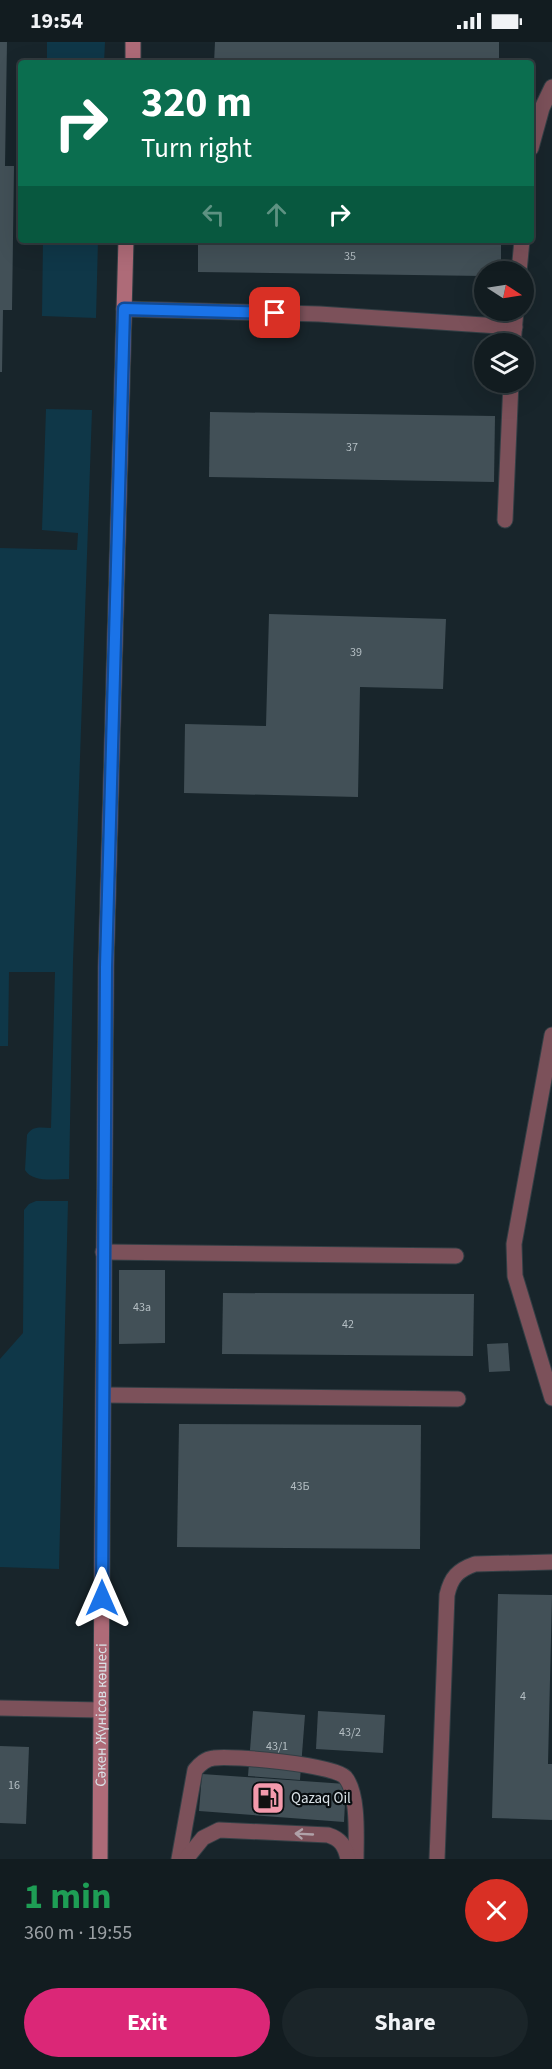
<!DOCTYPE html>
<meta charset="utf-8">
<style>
body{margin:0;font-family:"Source Sans 3",sans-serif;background:#1b2529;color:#f1f3f6;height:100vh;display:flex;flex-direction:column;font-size:22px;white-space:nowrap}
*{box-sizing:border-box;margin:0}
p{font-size:20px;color:#9ca1a5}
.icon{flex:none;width:33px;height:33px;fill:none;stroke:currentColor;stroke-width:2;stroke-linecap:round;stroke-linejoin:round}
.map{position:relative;height:1817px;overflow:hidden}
.sheet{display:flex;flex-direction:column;background:#121c20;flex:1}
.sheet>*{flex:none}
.top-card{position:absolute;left:18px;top:18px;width:516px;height:183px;border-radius:6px;box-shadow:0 6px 24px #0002,0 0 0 2px #313a3e;background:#0b6e4f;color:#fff;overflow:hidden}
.needle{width:39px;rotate:102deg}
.fabs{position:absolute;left:474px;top:219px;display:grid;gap:12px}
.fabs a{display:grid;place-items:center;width:60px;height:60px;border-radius:50%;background:#121c20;box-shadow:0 6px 24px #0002,0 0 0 2px #313a3e;font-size:30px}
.pin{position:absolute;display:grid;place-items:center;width:51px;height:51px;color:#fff;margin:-26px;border-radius:12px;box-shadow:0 3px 9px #0006}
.me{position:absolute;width:66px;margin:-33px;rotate:0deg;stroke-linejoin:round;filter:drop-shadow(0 0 4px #0008)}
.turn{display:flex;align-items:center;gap:21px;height:126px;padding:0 24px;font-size:27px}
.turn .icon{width:78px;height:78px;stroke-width:2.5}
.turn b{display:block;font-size:42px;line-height:51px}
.lanes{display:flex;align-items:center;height:57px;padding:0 24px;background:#0003;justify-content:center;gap:30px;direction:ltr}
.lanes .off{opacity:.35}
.round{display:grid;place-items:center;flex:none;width:63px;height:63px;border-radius:32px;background:#1b2529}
.headline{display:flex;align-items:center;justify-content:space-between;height:102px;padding:0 24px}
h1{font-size:36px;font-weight:700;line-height:45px;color:#1e9e55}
.primary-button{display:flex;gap:12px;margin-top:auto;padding:12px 24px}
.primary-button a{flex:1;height:69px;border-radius:36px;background:#db2777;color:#fff;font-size:24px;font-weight:700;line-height:69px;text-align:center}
.primary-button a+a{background:#1b2529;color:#f1f3f6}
.status{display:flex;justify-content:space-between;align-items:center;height:42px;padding:0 30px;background:#121c20;direction:ltr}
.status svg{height:16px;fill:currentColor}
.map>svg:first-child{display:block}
.green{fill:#0f3748}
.building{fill:#425057}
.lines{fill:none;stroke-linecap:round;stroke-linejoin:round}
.lane-casing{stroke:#333f45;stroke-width:17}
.secondary-casing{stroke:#333f45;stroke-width:17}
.lane{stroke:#7c515a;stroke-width:15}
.secondary{stroke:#ae6b78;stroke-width:15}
.oneway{stroke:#b0a1a8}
.route-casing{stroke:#114b97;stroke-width:15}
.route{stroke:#1a73e8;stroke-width:10}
.labels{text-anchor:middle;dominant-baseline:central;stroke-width:4.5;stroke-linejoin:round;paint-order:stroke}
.number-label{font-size:12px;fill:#b4bec3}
.street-label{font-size:15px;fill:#dae2e7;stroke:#080d10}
.poi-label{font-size:15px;fill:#dae2e7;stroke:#080d10;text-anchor:start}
</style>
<div class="status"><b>19:54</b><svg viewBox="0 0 49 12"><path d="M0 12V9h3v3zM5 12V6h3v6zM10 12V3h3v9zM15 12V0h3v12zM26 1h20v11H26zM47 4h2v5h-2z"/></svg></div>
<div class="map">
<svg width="552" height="1817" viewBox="0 0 552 1817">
<rect width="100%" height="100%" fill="#18252b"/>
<g class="green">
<polygon points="47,0 105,0 104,21 47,21"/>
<polygon points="43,198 98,198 96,276 42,274"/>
<path d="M46,367L92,368L73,919L69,1137C55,1137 33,1141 25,1128L27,1093C33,1083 42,1086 51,1086L55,930H9L8,1004H0V506L77,508L78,491L42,488Z"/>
<polygon points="36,1159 68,1159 59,1527 0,1525 0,1317 23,1291 24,1168 29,1162"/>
</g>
<g class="building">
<polygon points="0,0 7,0 5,124 14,124 12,268 3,268 2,330 0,330"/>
<polygon points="215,0 499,0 499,21 214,21"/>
<polygon points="198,198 501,198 501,230 484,230 484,234 198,230"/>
<polygon points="210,370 495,374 494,440 209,435"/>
<polygon points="269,572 446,577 443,647 360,645 358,755 184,751 185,682 266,684"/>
<polygon points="119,1228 165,1228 165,1301 119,1302"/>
<polygon points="223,1251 474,1252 473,1314 222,1312"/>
<polygon points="508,1301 510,1329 489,1330 487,1302"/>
<polygon points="179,1382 421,1383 420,1507 177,1505"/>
<polygon points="498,1552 552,1553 548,1722 552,1722 552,1778 492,1776"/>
<polygon points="253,1669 305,1673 300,1738 248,1734"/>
<polygon points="318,1669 385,1673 383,1711 316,1707"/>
<polygon points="0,1704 29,1705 26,1782 0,1781"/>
<polygon points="202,1732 346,1742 344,1780 199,1769"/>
</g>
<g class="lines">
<defs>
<g id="lane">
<polyline points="531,106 542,66 552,45"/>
<polyline points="519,230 522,198"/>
<polyline points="124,267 319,272 515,285"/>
<polyline points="513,302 516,268"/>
<polyline points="505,478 511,340"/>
<polyline points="552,993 514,1202 515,1234 552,1356"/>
<polyline points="103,1210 456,1214"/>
<polyline points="104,1353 458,1357"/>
<polyline points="0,1666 101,1668"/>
<path d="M179,1817L195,1728C200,1722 205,1717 214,1716C232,1713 334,1723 345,1735C359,1751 356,1797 356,1817"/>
<path d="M186,1817L203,1796L219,1788L328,1793C341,1797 345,1804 348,1817"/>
<path d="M437,1817L447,1553C451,1535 458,1528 475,1522L552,1520"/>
</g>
<g id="secondary">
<polyline points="133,21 133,0"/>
<path id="s1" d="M100,1817L106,925L126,198"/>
</g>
</defs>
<use href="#lane" class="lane-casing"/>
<use href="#secondary" class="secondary-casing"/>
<use href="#lane" class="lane"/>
<use href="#secondary" class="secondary"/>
</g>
<defs><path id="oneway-shaft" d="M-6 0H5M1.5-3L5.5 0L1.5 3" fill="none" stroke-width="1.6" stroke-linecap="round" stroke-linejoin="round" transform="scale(1.5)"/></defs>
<use class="oneway" href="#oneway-shaft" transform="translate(304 1792) rotate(-177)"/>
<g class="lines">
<defs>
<polyline id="route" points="102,1556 106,925 124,267 275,271"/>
</defs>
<use href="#route" class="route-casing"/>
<use href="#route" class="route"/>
</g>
<defs>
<symbol id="fuel-square" viewBox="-11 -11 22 22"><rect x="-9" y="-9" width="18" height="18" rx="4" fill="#f39aac" stroke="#080d10"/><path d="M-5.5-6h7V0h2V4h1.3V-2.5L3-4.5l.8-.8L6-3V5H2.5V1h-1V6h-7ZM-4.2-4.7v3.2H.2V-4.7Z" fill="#111"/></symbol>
</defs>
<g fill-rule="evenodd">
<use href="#fuel-square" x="249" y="1737" width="38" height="38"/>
</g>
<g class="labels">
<g class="number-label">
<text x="350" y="214">35</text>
<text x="352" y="405">37</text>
<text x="356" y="610">39</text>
<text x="142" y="1265">43а</text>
<text x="348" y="1282">42</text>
<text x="300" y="1444">43Б</text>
<text x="523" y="1654">4</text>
<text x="350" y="1690">43/2</text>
<text x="277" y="1704">43/1</text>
<text x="14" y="1743">16</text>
</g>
<g class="street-label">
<text stroke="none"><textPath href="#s1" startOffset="144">Сәкен Жүнісов көшесі</textPath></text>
</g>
<g class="poi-label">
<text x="291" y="1756">Qazaq Oil</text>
</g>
</g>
</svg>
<div class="fabs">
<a><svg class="needle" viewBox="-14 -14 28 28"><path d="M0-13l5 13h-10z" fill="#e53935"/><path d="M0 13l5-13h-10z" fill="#9ca1a5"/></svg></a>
<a><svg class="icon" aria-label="layers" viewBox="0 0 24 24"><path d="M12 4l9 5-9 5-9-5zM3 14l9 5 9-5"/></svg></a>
</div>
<div class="pin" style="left:275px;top:271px;background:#d93025"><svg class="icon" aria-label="arrive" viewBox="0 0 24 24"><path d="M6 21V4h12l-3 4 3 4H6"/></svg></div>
<svg class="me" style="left:102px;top:1556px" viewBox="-20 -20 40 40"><path d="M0-17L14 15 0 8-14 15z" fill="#1a73e8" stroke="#fff" stroke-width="4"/></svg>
<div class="top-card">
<div class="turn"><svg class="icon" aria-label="right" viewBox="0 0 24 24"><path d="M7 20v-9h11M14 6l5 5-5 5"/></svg><div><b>320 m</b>Turn right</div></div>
<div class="lanes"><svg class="icon off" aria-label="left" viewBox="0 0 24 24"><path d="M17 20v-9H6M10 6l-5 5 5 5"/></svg><svg class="icon off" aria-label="ahead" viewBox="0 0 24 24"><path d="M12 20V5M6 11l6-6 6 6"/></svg><svg class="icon" aria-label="right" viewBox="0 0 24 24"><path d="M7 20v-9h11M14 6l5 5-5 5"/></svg></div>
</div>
</div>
<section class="sheet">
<div class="headline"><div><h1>1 min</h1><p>360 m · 19:55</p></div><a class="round" style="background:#d93025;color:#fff"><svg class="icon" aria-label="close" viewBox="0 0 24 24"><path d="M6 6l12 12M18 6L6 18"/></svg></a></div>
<div class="primary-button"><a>Exit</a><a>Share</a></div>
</section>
